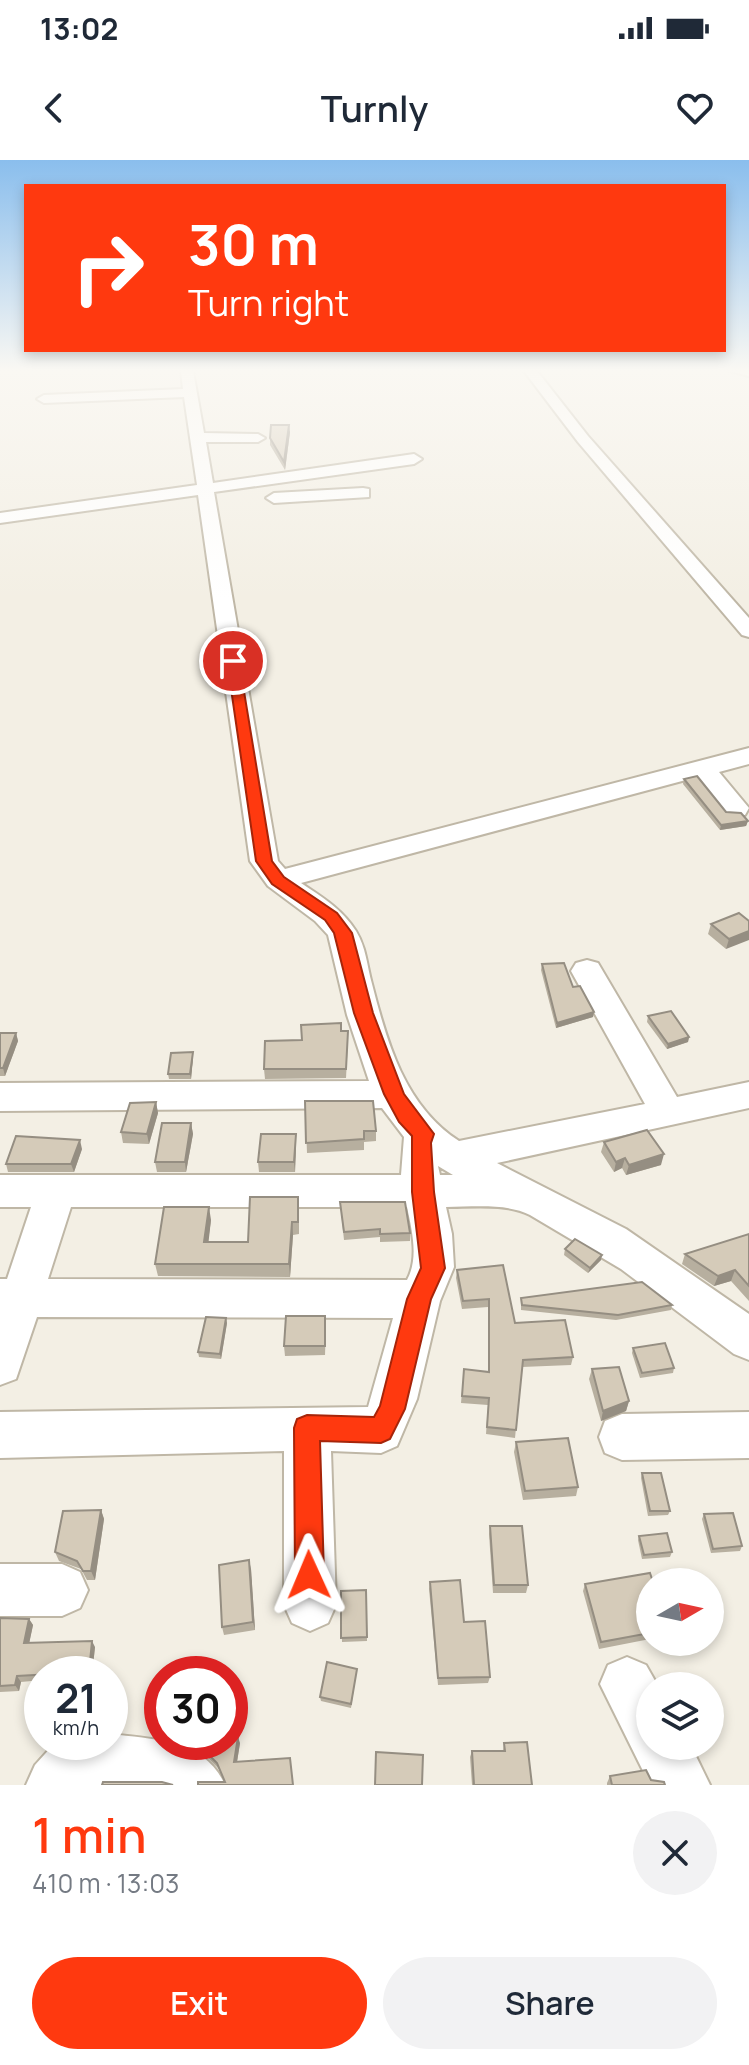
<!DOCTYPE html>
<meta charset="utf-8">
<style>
body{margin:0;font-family:Manrope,sans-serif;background:#f2f2f3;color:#1f2937;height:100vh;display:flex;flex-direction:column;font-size:30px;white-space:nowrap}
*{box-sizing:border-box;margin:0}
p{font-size:26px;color:#747a83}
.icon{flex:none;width:44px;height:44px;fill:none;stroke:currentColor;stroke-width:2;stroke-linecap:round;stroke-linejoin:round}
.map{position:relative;height:1625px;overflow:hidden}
.details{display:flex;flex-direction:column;background:#fff;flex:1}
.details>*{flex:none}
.banner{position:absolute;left:24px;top:24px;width:702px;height:168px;border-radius:0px;box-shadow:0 4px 12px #0003;background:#ff390f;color:#fff;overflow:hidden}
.needle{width:52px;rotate:81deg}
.tools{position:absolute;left:636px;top:1408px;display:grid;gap:16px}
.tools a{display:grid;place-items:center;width:88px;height:88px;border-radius:50%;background:#fff;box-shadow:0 4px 12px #0003;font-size:40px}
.speed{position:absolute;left:24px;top:1496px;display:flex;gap:16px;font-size:40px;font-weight:700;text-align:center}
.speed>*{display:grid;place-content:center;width:104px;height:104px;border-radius:50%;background:#fff;box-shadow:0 4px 12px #0003;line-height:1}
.speed small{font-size:20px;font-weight:400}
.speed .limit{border:12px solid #d22;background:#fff;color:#111}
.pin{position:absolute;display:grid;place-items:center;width:68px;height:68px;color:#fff;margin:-34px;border:4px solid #fff;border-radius:50%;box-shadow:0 2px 8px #0007}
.me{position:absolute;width:88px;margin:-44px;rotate:359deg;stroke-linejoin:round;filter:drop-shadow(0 0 6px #0008)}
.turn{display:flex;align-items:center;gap:28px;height:168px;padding:0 32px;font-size:36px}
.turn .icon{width:104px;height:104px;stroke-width:2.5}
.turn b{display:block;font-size:56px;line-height:68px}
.round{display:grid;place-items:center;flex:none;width:84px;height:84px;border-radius:42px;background:#f2f2f3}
.summary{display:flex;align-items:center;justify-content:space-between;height:136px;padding:0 32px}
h1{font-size:48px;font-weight:600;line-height:60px;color:#ff390f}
.action{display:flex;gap:16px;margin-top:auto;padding:16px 32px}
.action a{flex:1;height:92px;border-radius:48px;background:#ff390f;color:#fff;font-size:32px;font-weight:600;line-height:92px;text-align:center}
.action a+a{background:#f2f2f3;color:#1f2937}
.status{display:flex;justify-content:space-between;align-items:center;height:56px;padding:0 40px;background:#fff;direction:ltr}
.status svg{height:22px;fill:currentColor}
header{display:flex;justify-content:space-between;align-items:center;height:104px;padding:0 32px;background:#fff;font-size:36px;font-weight:600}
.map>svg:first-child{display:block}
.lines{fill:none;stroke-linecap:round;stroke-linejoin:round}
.minor-casing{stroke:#bfb7a6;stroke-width:4}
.minor{fill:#fff;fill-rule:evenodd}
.wall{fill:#b7af9f}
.shaded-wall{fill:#958e82}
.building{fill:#d5cbb9;stroke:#958e82;stroke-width:2}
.route{fill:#ff390f;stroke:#a6250a;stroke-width:2}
</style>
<div class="status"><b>13:02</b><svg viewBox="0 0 49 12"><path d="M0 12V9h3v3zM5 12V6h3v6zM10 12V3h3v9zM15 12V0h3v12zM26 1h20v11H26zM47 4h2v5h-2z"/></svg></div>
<header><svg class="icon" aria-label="back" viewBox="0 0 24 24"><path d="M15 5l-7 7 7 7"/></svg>Turnly<svg class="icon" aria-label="heart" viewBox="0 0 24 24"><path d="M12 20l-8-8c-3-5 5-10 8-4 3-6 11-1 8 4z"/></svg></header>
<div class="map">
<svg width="749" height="1625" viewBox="0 0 749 1625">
<rect width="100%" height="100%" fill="#f3efe4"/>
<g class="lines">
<defs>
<g id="minor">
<path d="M181,211H193L204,273L258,274L265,278L258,282H206L213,323L414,294L422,299L414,304L214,332L278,701L285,709L749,588V604L719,612L749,648L745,655H727L697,617L301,723C322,737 342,749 356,771C366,787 367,806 372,824C387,883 405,946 459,981L645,944L571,811L576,803L587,800L598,803L677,937L749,922V948L497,1003L626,1069L749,1154V1200L734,1194L621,1109L530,1055C507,1043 473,1047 446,1047L452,1074L454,1107L440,1141L417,1239L397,1286L381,1293L331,1291L336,1445L328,1463L310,1471L292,1463L284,1445V1291L0,1298V1252L368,1247L393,1158L37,1157L16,1219L0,1225V1119H7L31,1047H0V1015H401L404,977L382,948L0,951V923L369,921L347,855L328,775L315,761L268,726L250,701L198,335L0,363V353L197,325L184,237L44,243L37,239L44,235L183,229ZM438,1006L453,1015H440ZM71,1047H407C412,1071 419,1098 407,1120L48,1119Z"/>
<polygon points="524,211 537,211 588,276 749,458 749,477 742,475 578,282"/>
<polygon points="730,211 749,211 749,216"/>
<polygon points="363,328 369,329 369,337 274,343 266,338 274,333"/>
<polygon points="749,1252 749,1298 622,1300 605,1293 599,1277 605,1261 622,1254"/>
<polygon points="0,1404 62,1404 80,1412 88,1430 80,1448 62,1456 0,1456"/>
<polygon points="627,1497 646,1505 658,1526 650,1526 650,1586 691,1586 710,1625 650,1625 600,1524 608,1505"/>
<path d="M110,1574C153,1579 206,1580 225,1625H26L35,1605L54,1584L110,1582Z"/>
</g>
</defs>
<use href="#minor" class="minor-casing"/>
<use href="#minor" class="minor"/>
</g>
<g class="wall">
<polygon points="290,272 285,310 270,285 270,278"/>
<polygon points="684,619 726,652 748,661 746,666 720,670 683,624"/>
<polygon points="749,761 726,789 708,774 711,764"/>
<polygon points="542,804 573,827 594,852 593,857 556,868 541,810"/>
<polygon points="648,856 689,877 688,882 667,889 647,862"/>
<polygon points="341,871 348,880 346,918 265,919 264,909 302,880"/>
<polygon points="0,873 16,873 18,881 5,916 0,916"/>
<polygon points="193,892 193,898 191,919 169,919 168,914"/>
<polygon points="305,941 376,971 376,981 364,982 364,990 307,993"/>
<polygon points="156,942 158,953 149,984 123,983 121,972"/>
<polygon points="191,963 193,974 186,1012 157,1012 155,1002"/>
<polygon points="296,974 296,984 295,1012 259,1012 258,1002"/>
<polygon points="604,982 661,1005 626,1015 622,1008 614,1012 601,992"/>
<polygon points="82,989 74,1012 8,1012 6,1004"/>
<polygon points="340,1042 410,1073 410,1081 380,1082 380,1077 344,1080"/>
<polygon points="299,1050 299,1074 293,1075 290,1117 158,1116 155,1104 211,1060 208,1082 248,1082"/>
<polygon points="749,1074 749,1141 731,1121 714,1126 682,1104 685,1094"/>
<polygon points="565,1089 601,1100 588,1113 564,1095"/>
<polygon points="457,1110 515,1163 573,1197 571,1205 522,1207 515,1278 486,1274 488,1245 461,1243 464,1209 488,1212 488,1147 462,1149 456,1118"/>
<polygon points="521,1138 672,1145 671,1150 616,1160 521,1150"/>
<polygon points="227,1163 221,1199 199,1197 198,1192"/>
<polygon points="326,1166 325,1195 285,1196 284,1186"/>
<polygon points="633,1188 674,1208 673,1213 640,1218 632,1193"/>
<polygon points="592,1209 629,1241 626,1251 601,1261 589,1219"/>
<polygon points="516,1282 578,1327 576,1336 523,1340 514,1292"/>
<polygon points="642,1313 670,1351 668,1355 648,1356 641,1318"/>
<polygon points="101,1350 104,1359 95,1420 87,1420 81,1409 59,1401 55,1392"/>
<polygon points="704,1354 742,1386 740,1391 711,1393 702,1359"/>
<polygon points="490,1366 528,1425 526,1433 493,1433 489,1374"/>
<polygon points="639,1376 672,1392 670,1397 642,1399 638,1380"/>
<polygon points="251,1409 255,1470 224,1475 222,1467"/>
<polygon points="430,1422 464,1462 490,1517 488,1523 438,1525 429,1429"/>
<polygon points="650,1422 650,1479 599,1489 583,1431 585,1424"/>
<polygon points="366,1430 367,1481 342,1482 341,1431"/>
<polygon points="0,1458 29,1459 33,1465 29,1483 95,1487 92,1514 42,1514 42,1520 21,1522 19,1531 0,1532"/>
<polygon points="357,1509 351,1548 321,1541 320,1537"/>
<polygon points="240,1583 237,1602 219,1609 206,1596 204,1590"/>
<polygon points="504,1583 532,1625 472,1625 470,1597 472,1591 503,1591"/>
<polygon points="610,1616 651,1620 665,1625 607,1625 607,1623"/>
</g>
<g class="shaded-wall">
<polygon points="289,265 290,272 285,310 284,302"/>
<polygon points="748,661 746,666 720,670 721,665"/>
<polygon points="749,771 749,780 726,789 729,779"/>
<polygon points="594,852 593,857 556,868 557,863"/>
<polygon points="16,873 18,881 5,916 3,908"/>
<polygon points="689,877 688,882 667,889 668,884"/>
<polygon points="193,892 193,898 191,919 190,914"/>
<polygon points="156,942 158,953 149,984 147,974"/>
<polygon points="191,963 193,974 186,1012 185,1002"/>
<polygon points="296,974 296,984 295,1012 294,1002"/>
<polygon points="80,980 82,989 74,1012 71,1004"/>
<polygon points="664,994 661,1005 626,1015 629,1005"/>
<polygon points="625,998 622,1008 614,1012 616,1002"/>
<polygon points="209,1047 211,1060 207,1095 204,1082"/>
<polygon points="292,1062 293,1075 290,1117 289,1104"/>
<polygon points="602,1095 601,1100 588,1113 590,1108"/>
<polygon points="735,1110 731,1121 714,1126 718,1116"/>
<polygon points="226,1158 227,1163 221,1199 220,1194"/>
<polygon points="629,1241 626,1251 601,1261 603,1251"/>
<polygon points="101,1350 104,1359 95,1420 91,1411"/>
<polygon points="249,1400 251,1409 255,1470 253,1462"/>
<polygon points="29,1459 33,1465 28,1489 24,1483"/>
<polygon points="92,1481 95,1487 92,1514 90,1514 89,1512"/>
<polygon points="17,1516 21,1522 19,1531 15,1525"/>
<polygon points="238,1577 240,1583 236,1608 234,1602"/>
</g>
<g class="building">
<polygon points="271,265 289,265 284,302 270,278"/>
<polygon points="697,616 726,652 741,653 748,661 721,665 684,619"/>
<polygon points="739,753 749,761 749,771 729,779 711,764"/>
<polygon points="564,803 573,827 580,826 594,852 557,863 542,804"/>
<polygon points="671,851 689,877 668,884 648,856"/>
<polygon points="341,863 341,871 348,871 346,909 264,909 265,881 302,880 301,865"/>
<polygon points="0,873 16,873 3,908 0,908"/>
<polygon points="193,892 190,914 168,914 171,893"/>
<polygon points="305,941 373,941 376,971 364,971 364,979 306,983"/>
<polygon points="156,942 147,974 121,972 130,943"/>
<polygon points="162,963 191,963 185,1002 155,1002"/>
<polygon points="647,970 664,994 629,1005 625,998 616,1002 604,982"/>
<polygon points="261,974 296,974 294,1002 258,1002"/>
<polygon points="16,976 80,980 71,1004 6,1004"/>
<polygon points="250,1037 298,1037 298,1062 292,1062 289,1104 155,1104 164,1047 209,1047 204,1082 248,1082"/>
<polygon points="340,1042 405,1042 410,1073 380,1074 380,1069 344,1072"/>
<polygon points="749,1074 749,1126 735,1110 718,1116 685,1094"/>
<polygon points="575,1079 602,1095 590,1108 565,1089"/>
<polygon points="503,1105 515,1163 565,1160 573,1197 523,1200 516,1270 487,1267 489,1238 462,1236 464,1209 489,1212 489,1139 463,1141 457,1110"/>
<polygon points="642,1122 672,1145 618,1155 522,1145 521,1138"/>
<polygon points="286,1156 325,1156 325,1186 284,1186"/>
<polygon points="206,1157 226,1158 220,1194 198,1192"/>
<polygon points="665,1183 674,1208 642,1213 633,1188"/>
<polygon points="619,1207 629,1241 603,1251 592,1209"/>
<polygon points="568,1278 578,1327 525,1331 516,1282"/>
<polygon points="642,1313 661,1313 670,1351 650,1351"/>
<polygon points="101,1350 91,1411 83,1411 77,1401 55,1392 63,1351"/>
<polygon points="733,1353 742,1386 713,1389 704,1354"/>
<polygon points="490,1366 522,1366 528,1425 494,1425"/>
<polygon points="667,1373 672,1392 644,1395 639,1376"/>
<polygon points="249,1400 253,1462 222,1467 219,1405"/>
<polygon points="650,1413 653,1422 650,1422 650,1473 601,1482 585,1424"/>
<polygon points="692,1418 694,1422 677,1422"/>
<polygon points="460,1420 464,1462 485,1461 490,1517 438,1518 430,1422"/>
<polygon points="366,1430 367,1477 341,1478 341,1431"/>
<polygon points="0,1458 29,1459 24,1483 92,1481 89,1512 17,1516 15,1525 0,1526"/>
<polygon points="327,1502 357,1509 351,1544 320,1537"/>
<polygon points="230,1576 238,1577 234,1602 290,1598 293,1625 198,1625 198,1622 225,1622 217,1603 204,1590 205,1582 230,1582"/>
<polygon points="527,1582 532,1625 474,1625 472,1591 505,1591 504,1583"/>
<polygon points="376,1592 423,1595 422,1625 375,1625"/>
<polygon points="646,1610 651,1620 664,1622 665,1625 612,1625 610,1616"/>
<polygon points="103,1622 162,1622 173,1625 102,1625"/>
</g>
<linearGradient id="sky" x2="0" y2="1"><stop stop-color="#8abeed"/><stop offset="0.48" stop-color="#faf8f3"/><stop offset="1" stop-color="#faf8f3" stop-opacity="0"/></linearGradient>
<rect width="749" height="439" fill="url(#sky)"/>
<polygon class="route" points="233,497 239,501 272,701 284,717 337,753 352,773 373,853 404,934 434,974 431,983 434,1032 445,1108 431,1139 405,1249 390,1279 381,1283 320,1281 324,1415 320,1426 309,1430 299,1426 295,1415 294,1268 297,1259 307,1255 374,1257 380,1246 407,1139 421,1108 412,1032 412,976 399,962 384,934 354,853 334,773 325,760 272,724 256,701 227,501"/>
</svg>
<div class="tools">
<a><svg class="needle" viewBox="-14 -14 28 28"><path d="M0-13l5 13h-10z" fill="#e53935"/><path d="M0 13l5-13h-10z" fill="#747a83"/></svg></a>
<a><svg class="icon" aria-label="layers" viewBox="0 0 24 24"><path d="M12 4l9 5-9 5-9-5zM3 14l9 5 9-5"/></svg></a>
</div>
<div class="speed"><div>21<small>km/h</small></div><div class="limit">30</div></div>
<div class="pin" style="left:233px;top:501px;background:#d93025"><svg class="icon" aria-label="arrive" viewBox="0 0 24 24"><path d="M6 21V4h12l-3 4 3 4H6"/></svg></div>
<svg class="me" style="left:309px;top:1415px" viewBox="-20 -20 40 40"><path d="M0-17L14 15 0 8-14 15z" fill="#ff390f" stroke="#fff" stroke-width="4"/></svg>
<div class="banner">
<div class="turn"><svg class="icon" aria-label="right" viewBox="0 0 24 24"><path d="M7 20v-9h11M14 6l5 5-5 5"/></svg><div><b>30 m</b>Turn right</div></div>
</div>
</div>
<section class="details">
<div class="summary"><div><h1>1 min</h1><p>410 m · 13:03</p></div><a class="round"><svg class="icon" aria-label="close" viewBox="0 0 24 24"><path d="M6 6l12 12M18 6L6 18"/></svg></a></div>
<div class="action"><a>Exit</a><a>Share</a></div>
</section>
